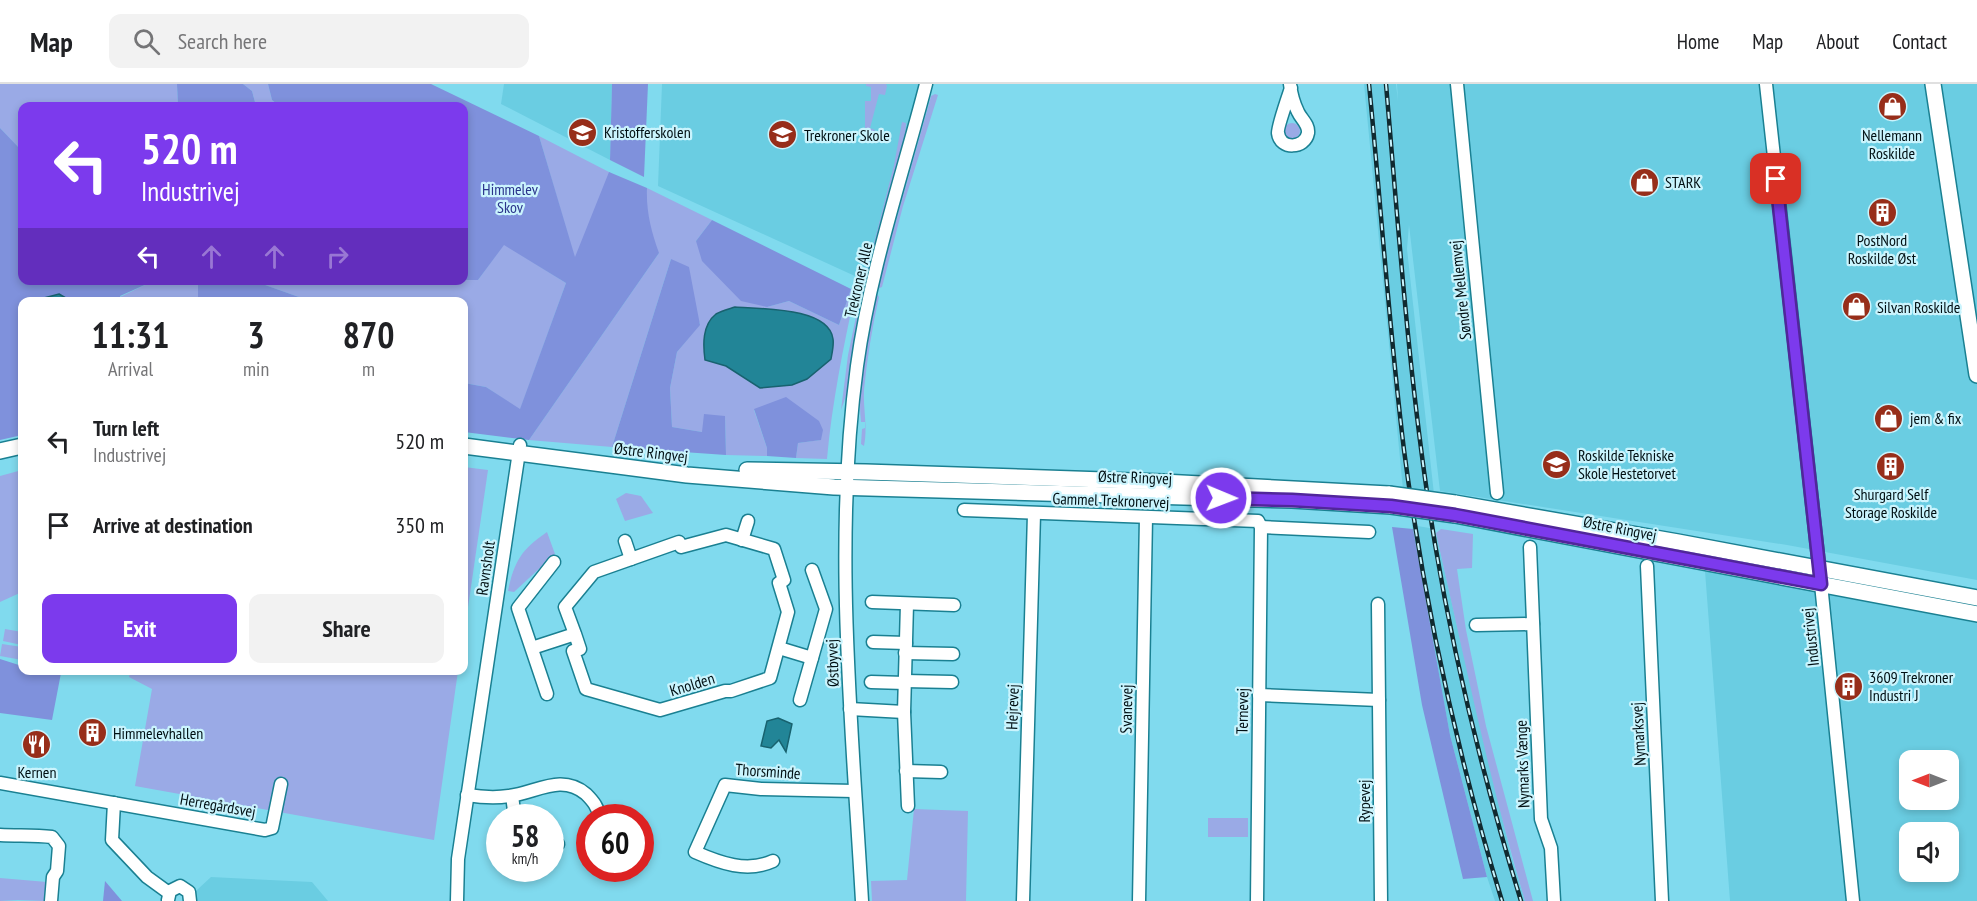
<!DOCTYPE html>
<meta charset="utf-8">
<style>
body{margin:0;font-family:"PT Sans Narrow",sans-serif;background:#f2f2f2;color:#202124;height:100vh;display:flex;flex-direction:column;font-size:22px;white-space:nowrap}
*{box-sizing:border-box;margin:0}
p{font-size:20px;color:#757577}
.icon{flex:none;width:33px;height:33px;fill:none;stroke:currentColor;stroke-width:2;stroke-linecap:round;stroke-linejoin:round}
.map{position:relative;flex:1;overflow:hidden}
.panel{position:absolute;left:18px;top:213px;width:450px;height:378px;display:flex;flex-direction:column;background:#fff;border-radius:12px;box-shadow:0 3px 9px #0003}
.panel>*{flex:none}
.guide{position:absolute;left:18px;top:18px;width:450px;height:183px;border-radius:12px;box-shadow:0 3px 9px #0003;background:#7c3aed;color:#fff;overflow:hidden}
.needle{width:39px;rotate:270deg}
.fabs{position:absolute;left:1899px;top:666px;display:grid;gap:12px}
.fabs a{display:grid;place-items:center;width:60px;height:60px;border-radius:12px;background:#fff;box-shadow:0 3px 9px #0003;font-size:30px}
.speed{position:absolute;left:486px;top:720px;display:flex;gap:12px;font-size:30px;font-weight:700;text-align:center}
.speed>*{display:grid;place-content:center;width:78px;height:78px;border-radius:50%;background:#fff;box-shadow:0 3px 9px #0003;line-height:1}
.speed small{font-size:15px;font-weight:400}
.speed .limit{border:9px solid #d22;background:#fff;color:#111}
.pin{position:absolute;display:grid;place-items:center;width:51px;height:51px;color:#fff;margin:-26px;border-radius:12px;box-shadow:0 3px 9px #0006}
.me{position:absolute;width:66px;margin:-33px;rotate:91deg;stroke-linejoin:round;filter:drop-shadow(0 0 4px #0008)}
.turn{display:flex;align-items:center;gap:21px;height:126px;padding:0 24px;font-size:27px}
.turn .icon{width:78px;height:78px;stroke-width:2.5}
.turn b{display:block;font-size:42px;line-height:51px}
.lanes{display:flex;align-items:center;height:57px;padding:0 24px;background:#0003;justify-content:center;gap:30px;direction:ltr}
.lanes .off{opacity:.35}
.eta{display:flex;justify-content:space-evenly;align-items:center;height:102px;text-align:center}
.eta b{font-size:36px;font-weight:600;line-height:42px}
.cta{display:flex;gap:12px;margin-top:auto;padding:12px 24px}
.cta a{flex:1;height:69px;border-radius:12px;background:#7c3aed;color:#fff;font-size:24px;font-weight:600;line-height:69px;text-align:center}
.cta a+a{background:#f2f2f2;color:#202124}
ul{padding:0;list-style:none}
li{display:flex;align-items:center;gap:18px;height:84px;padding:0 24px}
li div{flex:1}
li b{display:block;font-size:22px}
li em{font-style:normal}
header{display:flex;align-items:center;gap:36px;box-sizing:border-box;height:84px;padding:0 30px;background:#fff;border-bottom:2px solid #e0e0e0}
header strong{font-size:28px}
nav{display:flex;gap:33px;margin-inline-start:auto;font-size:21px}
.search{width:420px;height:54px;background:#f2f2f2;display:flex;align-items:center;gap:15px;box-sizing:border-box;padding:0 21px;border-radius:12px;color:#757577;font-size:22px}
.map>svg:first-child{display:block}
.built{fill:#6acde2;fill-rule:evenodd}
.green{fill:#9aaae6}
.forest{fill:#7f91dc}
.water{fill:#228597;stroke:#18626f;stroke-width:1.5}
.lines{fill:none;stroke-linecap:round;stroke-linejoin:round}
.minor-casing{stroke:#1a8092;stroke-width:15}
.major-casing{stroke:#1a8092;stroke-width:18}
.minor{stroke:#fff;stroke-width:12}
.major{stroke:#fff;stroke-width:15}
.rail-casing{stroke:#112a30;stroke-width:4.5}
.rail{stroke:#caf4fd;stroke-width:2;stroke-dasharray:7;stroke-linecap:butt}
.major-bridge-casing{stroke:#1a8092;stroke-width:18;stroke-linecap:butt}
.major-bridge{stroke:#fff;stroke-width:15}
.route-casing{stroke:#51269a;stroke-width:15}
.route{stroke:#7c3aed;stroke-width:10}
.labels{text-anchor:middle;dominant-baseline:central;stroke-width:4.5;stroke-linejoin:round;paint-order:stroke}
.poi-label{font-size:16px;fill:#000f13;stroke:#caf4fd;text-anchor:start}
.park-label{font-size:16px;fill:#2b348b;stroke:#caf4fd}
.street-label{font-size:16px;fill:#000f13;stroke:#caf4fd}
</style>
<header>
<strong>Map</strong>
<div class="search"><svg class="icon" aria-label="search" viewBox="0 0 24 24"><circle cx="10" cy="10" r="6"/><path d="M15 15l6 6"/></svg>Search here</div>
<nav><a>Home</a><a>Map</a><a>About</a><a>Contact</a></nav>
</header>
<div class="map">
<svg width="1977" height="817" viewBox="0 0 1977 817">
<rect width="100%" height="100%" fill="#80daee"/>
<g class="built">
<polygon points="504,0 612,0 610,76 501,20"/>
<polygon points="662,0 919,0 868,198 658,102"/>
<polygon points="1364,0 1396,0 1398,17 1397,0 1977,0 1977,496 1787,461 1440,407 1409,141 1407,165 1434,410 1403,406"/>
<polygon points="1412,441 1435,445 1480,642 1512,774 1525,817 1495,817 1487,793 1450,651"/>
<path d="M1705,487L1977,539V817H1730ZM1910,676H1948V716H1910ZM1910,748H1948V788H1910Z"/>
<polygon points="211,793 312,798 328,817 185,817"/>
</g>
<g class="green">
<polygon points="0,0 177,0 178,22 22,22 22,67 0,44"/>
<polygon points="243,0 268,0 272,16 279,22 256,22 252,7"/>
<polygon points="866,0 886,0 887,2 885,11 879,10 870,44 875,46 872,54 865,50 865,17 871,17 871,3 866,2"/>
<polygon points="935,10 938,11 903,122 882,203 877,205 930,16 931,12"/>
<polygon points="902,38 906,39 905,54 867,201 864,198 894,81"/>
<circle cx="1292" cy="47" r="8"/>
<path d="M539,52L609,88L646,110L647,104L712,136L696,157L767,223L789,217L839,241L851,205L855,209C843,265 832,319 827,375L796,374L798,359L820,356L754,326L767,364V372L726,371L725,332L702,348L672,343L670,304L677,268L700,240L671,175L612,363L529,356L659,169L577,182Z"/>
<polygon points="504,160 566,199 520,326 486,303 464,299 464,218 310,217 254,197 478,196"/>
<polygon points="147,197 200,197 198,198 198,217 121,217 120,213 149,199"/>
<polygon points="865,206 866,206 847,309 841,326 848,271 861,209"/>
<path d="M876,209L879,213C872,244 867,275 864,306C863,325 868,344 864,362L861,360L862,345L865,344V338H861C857,294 867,252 876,209Z"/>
<polygon points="464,383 488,386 464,551"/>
<polygon points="22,386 22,508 0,518 0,392"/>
<polygon points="626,409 641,412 653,429 625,437 616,415"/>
<path d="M1441,445L1473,450L1472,484L1457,485L1466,546L1486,642L1533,817H1525C1489,696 1464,572 1436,449Z"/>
<path d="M547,448L555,470L514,508L508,507C514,477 522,465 547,448Z"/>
<polygon points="5,545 22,548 22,561 3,557"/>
<polygon points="2,560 22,563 22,576 0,572"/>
<polygon points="131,586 458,587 434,756 135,702 152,605 129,593"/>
<polygon points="914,725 968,727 966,817 872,817 871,797 907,796"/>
<rect x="1208" y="734" width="40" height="19"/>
<polygon points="0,794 47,798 46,817 18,816 0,817"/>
</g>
<g class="forest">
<polygon points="177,0 243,0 252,7 256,22 178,22"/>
<path d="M268,0H431L539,52L575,173L609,88L647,104C646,127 651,147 659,169L529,356L464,348V299L486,303L520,325L566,199L504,161L478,196H464V22H279L272,16Z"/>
<polygon points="612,0 648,0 644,93 610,76"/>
<polygon points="0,44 22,67 22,196 147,196 149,199 120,212 121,217 71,217 40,215 41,217 22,218 22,351 0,356"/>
<polygon points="712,136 851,205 839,241 789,217 767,223 741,217 702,177 696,157"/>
<polygon points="671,175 689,183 700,241 677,268 670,304 672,343 702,348 704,330 725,332 726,371 612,363"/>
<polygon points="200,197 254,197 310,217 198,217 198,198"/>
<polygon points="786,313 819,337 823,346 821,356 798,359 796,374 767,372 767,364 754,325"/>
<polygon points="1392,443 1413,445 1450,651 1487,793 1463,795 1422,621"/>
<polygon points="0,575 22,582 22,586 61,589 52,636 0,629"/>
<polygon points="105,797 122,817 103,817"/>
</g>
<g class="water">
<polygon points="59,210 71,217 41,217 40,215"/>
<path d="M735,223C760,225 829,223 833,255C834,261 832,269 831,275L807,295L792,301L760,304L726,282L705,276C703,261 702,241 716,230C721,227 729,225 735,223Z"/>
<polygon points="778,634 792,640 786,668 779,656 771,664 761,662 767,637"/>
</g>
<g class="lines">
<defs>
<g id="minor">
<path d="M1290,0C1291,9 1294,20 1298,28C1301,35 1309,40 1308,49C1305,65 1280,66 1278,49C1277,44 1288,13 1291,4"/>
<polyline points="1457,0 1497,409"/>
<polyline points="1766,0 1821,500 1853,817"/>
<polyline points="964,426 1258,437 1261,443 1257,817"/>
<polyline points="1261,443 1369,448"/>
<polyline points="742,456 748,437"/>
<polyline points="625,457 631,475"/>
<polyline points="1530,463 1541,735 1551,764 1554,817"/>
<polyline points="1647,482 1662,817"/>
<polyline points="872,518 954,521"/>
<polyline points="907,520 904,628 908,722"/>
<polyline points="1378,520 1381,817"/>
<polyline points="1476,541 1533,540"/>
<polyline points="873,558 906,559"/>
<polyline points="532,564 575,550 580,565 573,567 586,605 660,626 725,607 731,607 770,594 788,528 779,499 784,496 774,465 726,451 681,463 679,458 594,488 565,523 575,550"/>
<polyline points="779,564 812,574"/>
<polyline points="905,569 953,570"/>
<polyline points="905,597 952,598"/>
<polyline points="871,598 905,599"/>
<polyline points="547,610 518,524 554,478"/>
<polyline points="1259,611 1379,616"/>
<polyline points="800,616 826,525 812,486"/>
<polyline points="850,625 904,628"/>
<polyline points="906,687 941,688"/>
<polyline points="0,699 265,746 272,744 281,700"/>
<path d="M467,711C480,713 496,714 509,712C536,709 561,689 586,710C593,717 598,723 600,734"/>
<polyline points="512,712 515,734"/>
<polyline points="114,719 112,756 147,793 169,809"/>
<path d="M0,751C18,752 34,751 52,753L59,762L57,787L53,793L51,817"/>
<polyline points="550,759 558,760"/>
<path d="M773,777C747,789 720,779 695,768L725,701L761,705L854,707"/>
<polyline points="168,816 170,807 180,802 189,808 190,817"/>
<polyline points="457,817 458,775 520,361"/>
<path d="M862,817C852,640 833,459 857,282C870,186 902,93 926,0"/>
<polyline points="1023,817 1034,430"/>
<polyline points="1139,817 1146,433"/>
</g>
<g id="major">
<polyline points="1933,0 1977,291"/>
<polyline points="464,362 687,391 834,403 1292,416 1391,422"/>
<polyline points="0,367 22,362"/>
<polyline points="747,386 866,388 1163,398 1389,410"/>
<polyline points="1455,419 1678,458 1977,514"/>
<polyline points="1455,431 1977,530"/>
</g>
</defs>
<use href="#minor" class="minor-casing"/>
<use href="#major" class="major-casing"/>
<use href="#minor" class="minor"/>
<use href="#major" class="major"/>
<defs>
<g id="rail">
<path d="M1369,0C1381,122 1389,244 1404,366C1424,518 1457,670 1502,817"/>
<path d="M1386,0C1399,152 1410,309 1435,460C1455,580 1485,700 1521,817"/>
</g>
</defs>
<use href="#rail" class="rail-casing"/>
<use href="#rail" class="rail"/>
<defs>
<g id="major-bridge">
<polyline points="1389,410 1455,419"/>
<polyline points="1391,422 1455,431"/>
</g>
</defs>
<use href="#major-bridge" class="major-bridge-casing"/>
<use href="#major-bridge" class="major-bridge"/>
</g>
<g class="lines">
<defs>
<polyline id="route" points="1221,414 1292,416 1391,422 1455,431 1821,500 1776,95"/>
</defs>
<use href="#route" class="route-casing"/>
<use href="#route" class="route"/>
</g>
<defs>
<symbol id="shop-disc" viewBox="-11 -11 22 22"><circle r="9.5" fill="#972e1a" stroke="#caf4fd"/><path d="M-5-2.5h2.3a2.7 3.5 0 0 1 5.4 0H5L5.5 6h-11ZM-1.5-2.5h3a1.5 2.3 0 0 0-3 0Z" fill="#fff"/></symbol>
<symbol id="school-disc" viewBox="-11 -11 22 22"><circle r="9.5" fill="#972e1a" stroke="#caf4fd"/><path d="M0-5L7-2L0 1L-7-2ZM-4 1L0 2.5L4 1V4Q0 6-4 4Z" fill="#fff"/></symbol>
<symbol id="building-disc" viewBox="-11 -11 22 22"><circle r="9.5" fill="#972e1a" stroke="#caf4fd"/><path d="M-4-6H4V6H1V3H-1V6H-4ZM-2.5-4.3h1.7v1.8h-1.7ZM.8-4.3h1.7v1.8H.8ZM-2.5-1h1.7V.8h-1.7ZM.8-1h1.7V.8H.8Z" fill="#fff"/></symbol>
<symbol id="restaurant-disc" viewBox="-11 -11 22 22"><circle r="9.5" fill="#972e1a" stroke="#caf4fd"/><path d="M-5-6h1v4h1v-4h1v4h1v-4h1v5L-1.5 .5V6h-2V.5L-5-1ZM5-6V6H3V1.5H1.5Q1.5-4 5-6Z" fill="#fff"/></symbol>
</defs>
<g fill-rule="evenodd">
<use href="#shop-disc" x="1876" y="6" width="33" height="33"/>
<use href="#school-disc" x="566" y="32" width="33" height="33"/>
<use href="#school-disc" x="766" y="34" width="33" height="33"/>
<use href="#shop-disc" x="1628" y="82" width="33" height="33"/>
<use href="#building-disc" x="1866" y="112" width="33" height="33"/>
<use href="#shop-disc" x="1840" y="206" width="33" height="33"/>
<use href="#shop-disc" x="1872" y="318" width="33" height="33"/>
<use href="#school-disc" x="1540" y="364" width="33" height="33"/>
<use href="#building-disc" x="1874" y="366" width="33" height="33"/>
<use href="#building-disc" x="1832" y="586" width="33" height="33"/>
<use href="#building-disc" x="76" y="632" width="33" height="33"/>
<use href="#restaurant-disc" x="20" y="644" width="33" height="33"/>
</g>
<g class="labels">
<g class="poi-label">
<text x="604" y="48">Kristofferskolen</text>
<text x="804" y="51">Trekroner Skole</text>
<text x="1892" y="51" text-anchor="middle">Nellemann<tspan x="1892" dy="18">Roskilde</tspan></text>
<text x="1665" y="98">STARK</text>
<text x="1882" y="156" text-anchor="middle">PostNord<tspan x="1882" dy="18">Roskilde Øst</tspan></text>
<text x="1877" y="223">Silvan Roskilde</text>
<text x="1910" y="334">jem &amp; fix</text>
<text x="1578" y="371">Roskilde Tekniske<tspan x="1578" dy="18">Skole Hestetorvet</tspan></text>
<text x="1891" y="410" text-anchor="middle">Shurgard Self<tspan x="1891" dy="18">Storage Roskilde</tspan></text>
<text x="1869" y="593">3609 Trekroner<tspan x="1869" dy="18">Industri J</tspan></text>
<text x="113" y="649">Himmelevhallen</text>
<text x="37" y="688" text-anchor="middle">Kernen</text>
</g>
<g class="park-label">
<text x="510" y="105">Himmelev<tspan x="510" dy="18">Skov</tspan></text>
</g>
<g class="street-label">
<text transform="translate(858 196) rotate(-77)">Trekroner Alle</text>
<text transform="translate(1460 206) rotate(-96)">Søndre Mellemvej</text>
<text transform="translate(651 368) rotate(7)">Østre Ringvej</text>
<text transform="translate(1135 393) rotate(2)">Østre Ringvej</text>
<text transform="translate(1111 416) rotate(2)">Gammel Trekronervej</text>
<text transform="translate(1620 444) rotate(11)">Østre Ringvej</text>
<text transform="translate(485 484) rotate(-82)">Ravnsholt</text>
<text transform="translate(1810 553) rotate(-96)">Industrivej</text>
<text transform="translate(832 579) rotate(-92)">Østbyvej</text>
<text transform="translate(692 600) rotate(-17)">Knolden</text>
<text transform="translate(1012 623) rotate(-88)">Hejrevej</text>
<text transform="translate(1126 625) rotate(-89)">Svanevej</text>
<text transform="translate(1242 627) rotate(-89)">Ternevej</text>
<text transform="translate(1638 650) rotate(-93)">Nymarksvej</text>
<text transform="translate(1522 680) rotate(-92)">Nymarks Vænge</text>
<text transform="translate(768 687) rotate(4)">Thorsminde</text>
<text transform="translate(1364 717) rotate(-90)">Rypevej</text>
<text transform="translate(218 721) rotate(10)">Herregårdsvej</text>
</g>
</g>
</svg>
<div class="fabs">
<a><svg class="needle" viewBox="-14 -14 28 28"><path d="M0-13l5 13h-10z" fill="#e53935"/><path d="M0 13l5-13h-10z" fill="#757577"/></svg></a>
<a><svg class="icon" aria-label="sound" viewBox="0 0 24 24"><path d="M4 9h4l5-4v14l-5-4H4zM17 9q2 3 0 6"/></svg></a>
</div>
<div class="speed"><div>58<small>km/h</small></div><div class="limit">60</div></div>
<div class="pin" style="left:1776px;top:95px;background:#d93025"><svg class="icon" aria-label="arrive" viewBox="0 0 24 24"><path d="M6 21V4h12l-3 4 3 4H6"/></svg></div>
<svg class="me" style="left:1221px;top:414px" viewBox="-20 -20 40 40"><circle r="17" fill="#7c3aed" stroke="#fff" stroke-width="3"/><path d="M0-11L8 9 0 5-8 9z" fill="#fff"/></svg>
<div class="guide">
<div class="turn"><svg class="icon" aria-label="left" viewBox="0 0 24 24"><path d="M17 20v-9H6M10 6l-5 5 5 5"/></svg><div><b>520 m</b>Industrivej</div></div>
<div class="lanes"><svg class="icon" aria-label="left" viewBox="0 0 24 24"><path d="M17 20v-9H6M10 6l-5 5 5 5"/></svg><svg class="icon off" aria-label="ahead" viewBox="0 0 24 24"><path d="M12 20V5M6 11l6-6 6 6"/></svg><svg class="icon off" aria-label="ahead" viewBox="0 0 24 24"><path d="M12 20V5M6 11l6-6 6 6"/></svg><svg class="icon off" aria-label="right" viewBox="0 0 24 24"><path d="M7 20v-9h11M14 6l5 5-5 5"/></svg></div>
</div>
<section class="panel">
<div class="eta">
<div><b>11:31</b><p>Arrival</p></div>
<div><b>3</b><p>min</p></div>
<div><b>870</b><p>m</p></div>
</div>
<ul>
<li><svg class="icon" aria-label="left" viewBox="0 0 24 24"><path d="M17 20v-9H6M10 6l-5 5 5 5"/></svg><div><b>Turn left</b><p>Industrivej</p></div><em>520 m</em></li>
<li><svg class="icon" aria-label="arrive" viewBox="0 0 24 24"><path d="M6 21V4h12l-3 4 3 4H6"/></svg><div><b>Arrive at destination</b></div><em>350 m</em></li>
</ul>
<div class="cta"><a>Exit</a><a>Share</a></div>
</section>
</div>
